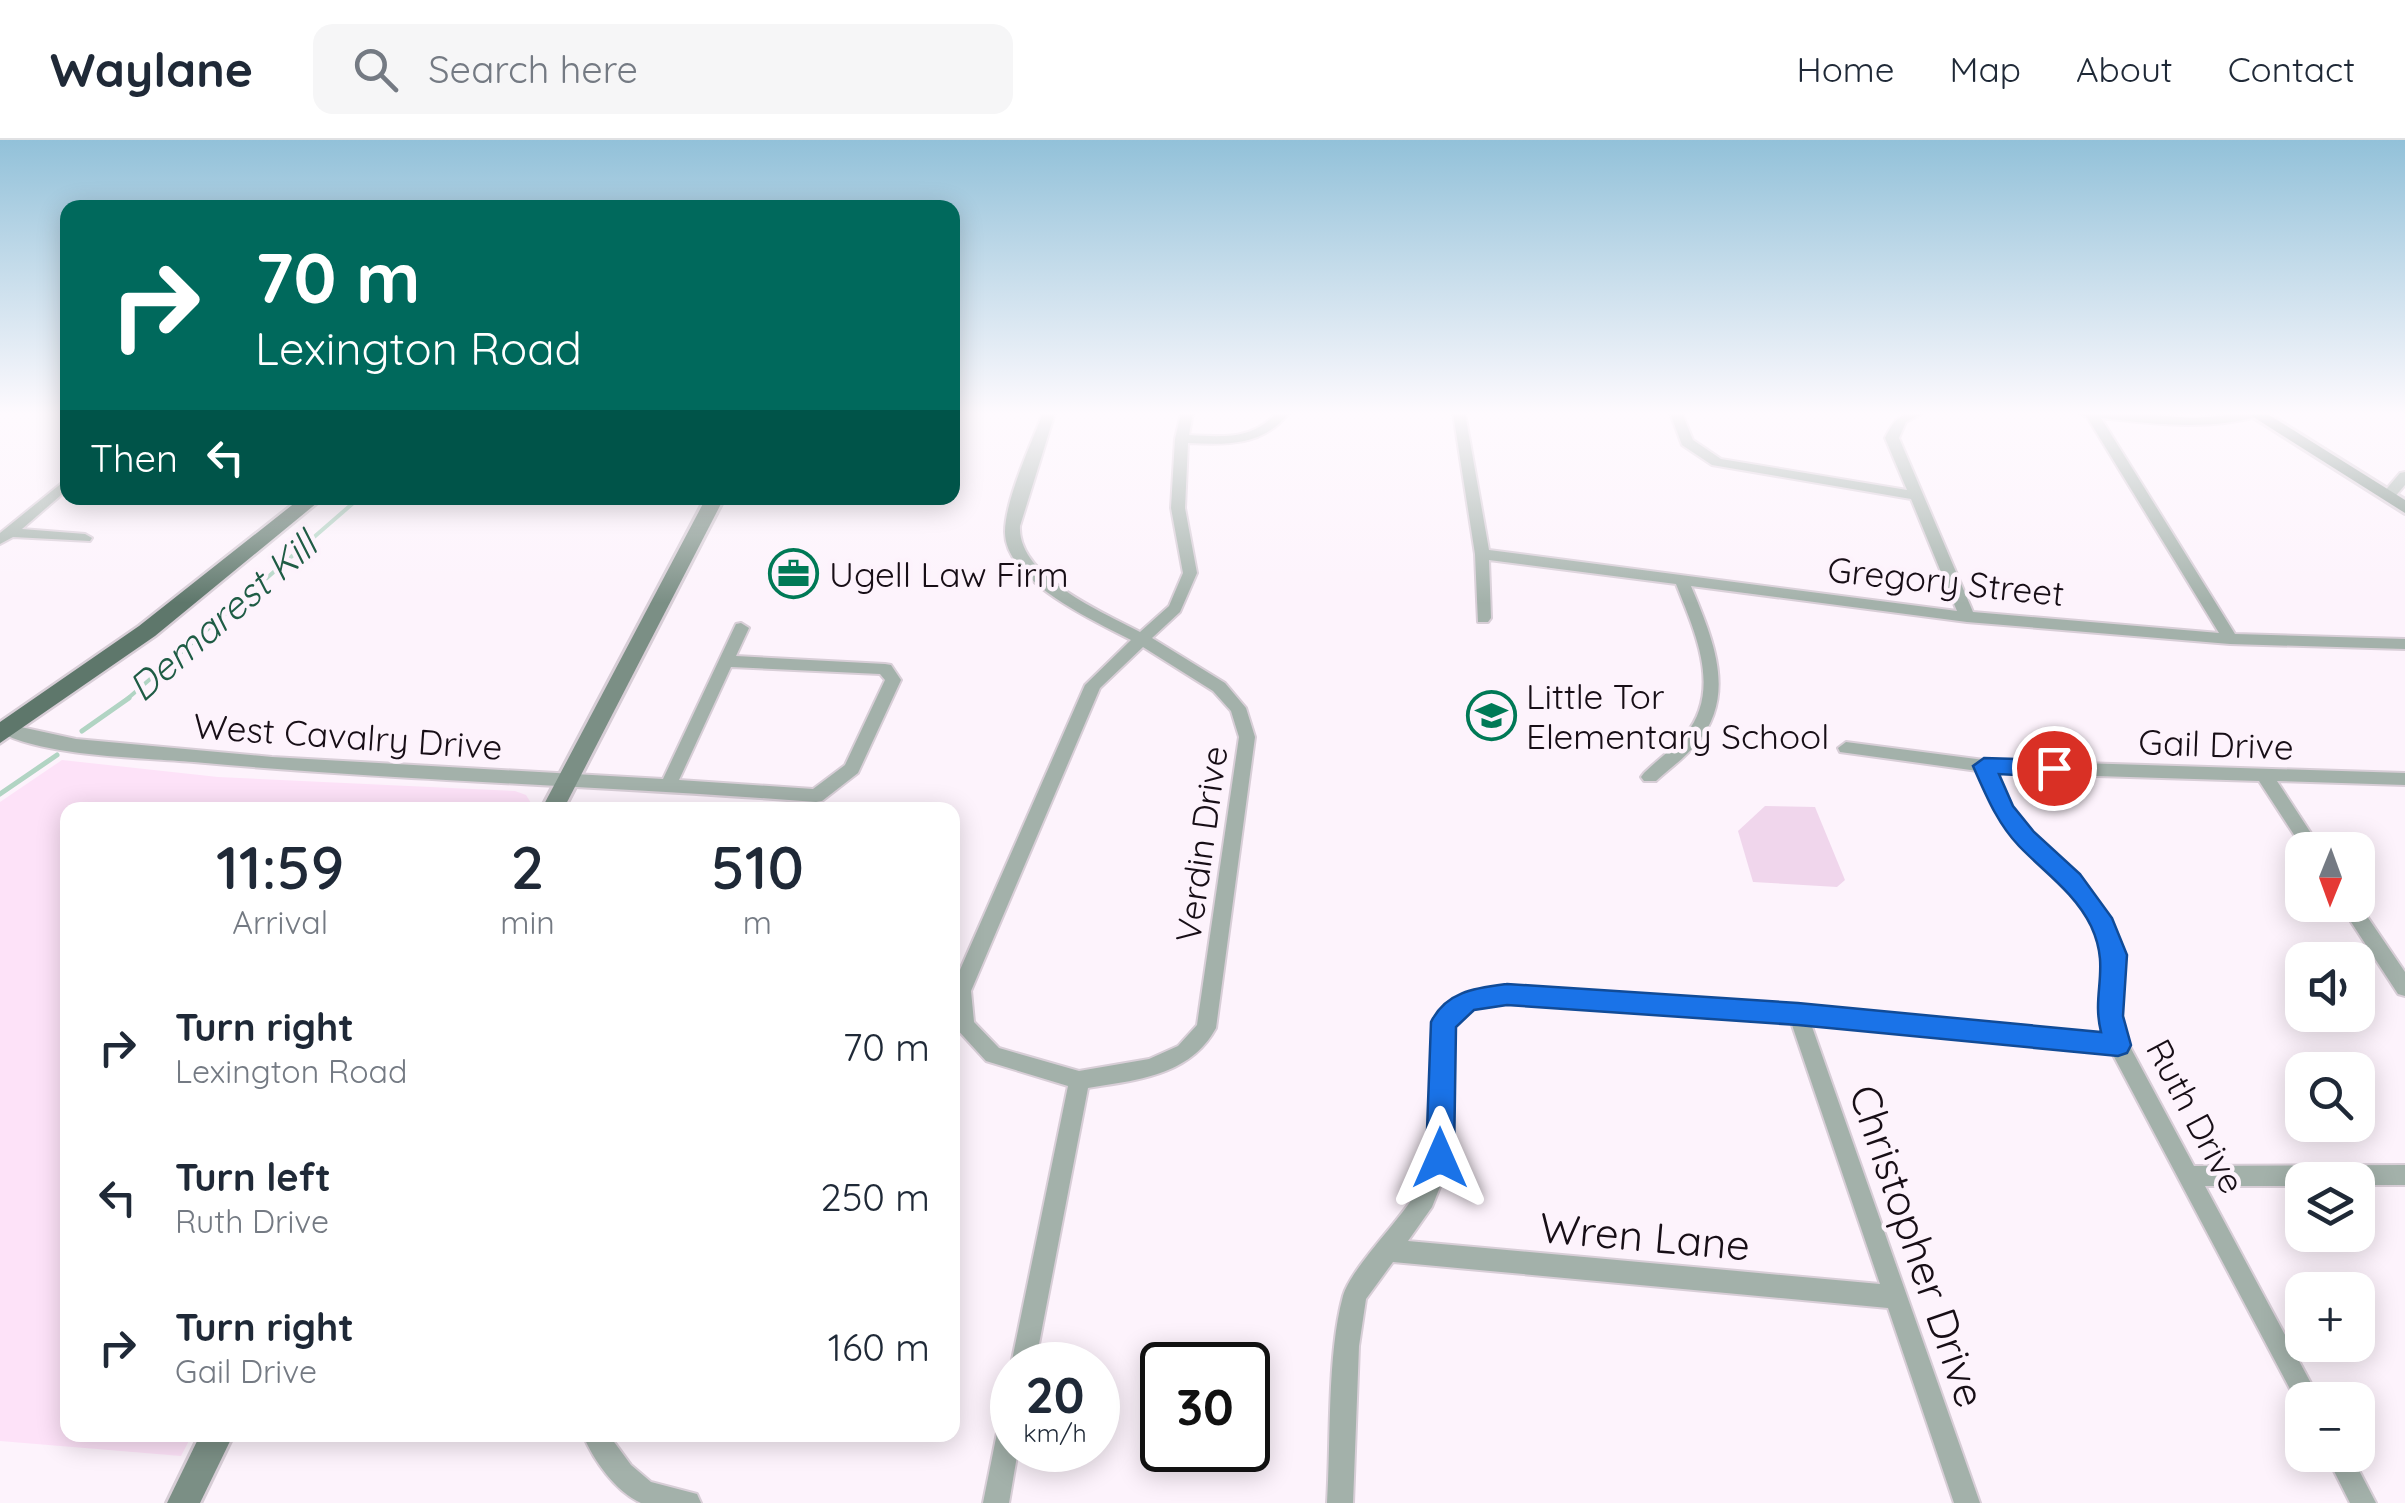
<!DOCTYPE html>
<meta charset="utf-8">
<style>
body{margin:0;font-family:Quicksand,sans-serif;background:#f6f6f7;color:#1f2937;height:100vh;display:flex;flex-direction:column;font-size:38px;white-space:nowrap}
*{box-sizing:border-box;margin:0}
p{font-size:32px;color:#747a83}
.icon{flex:none;width:55px;height:55px;fill:none;stroke:currentColor;stroke-width:2;stroke-linecap:round;stroke-linejoin:round}
.map{position:relative;flex:1;overflow:hidden}
.sheet{position:absolute;left:60px;top:662px;width:900px;height:640px;display:flex;flex-direction:column;background:#fff;border-radius:20px;box-shadow:0 5px 25px #0003}
.sheet>*{flex:none}
.guide{position:absolute;left:60px;top:60px;width:900px;height:305px;border-radius:20px;box-shadow:0 5px 25px #0003;background:#00695c;color:#fff;overflow:hidden}
.needle{width:65px;rotate:181deg}
.tools{position:absolute;left:2285px;top:692px;display:grid;gap:20px}
.tools a{display:grid;place-items:center;width:90px;height:90px;border-radius:20px;background:#fff;box-shadow:0 5px 25px #0003;font-size:50px}
.speed{position:absolute;left:990px;top:1202px;display:flex;gap:20px;font-size:50px;font-weight:700;text-align:center}
.speed>*{display:grid;place-content:center;width:130px;height:130px;border-radius:50%;background:#fff;box-shadow:0 5px 25px #0003;line-height:1}
.speed small{font-size:25px;font-weight:400}
.speed .limit{border:5px solid #111;border-radius:15px;background:#fff;color:#111}
.pin{position:absolute;display:grid;place-items:center;width:85px;height:85px;color:#fff;margin:-42px;border:5px solid #fff;border-radius:50%;box-shadow:0 2px 10px #0007}
.me{position:absolute;width:110px;margin:-55px;rotate:0deg;stroke-linejoin:round;filter:drop-shadow(0 0 8px #0008)}
.turn{display:flex;align-items:center;gap:35px;height:210px;padding:0 30px;font-size:45px}
.turn .icon{width:130px;height:130px;stroke-width:2.5}
.turn b{display:block;font-size:70px;line-height:85px}
.then{display:flex;align-items:center;height:95px;padding:0 30px;background:#0003;gap:20px;font-size:38px}
.eta{display:flex;justify-content:space-evenly;align-items:center;height:170px;text-align:center}
.eta b{font-size:60px;font-weight:600;line-height:70px}
ul{padding:0;list-style:none}
li{display:flex;align-items:center;gap:30px;height:150px;padding:0 30px}
li div{flex:1}
li b{display:block;font-size:38px}
li em{font-style:normal}
header{display:flex;align-items:center;gap:60px;box-sizing:border-box;height:140px;padding:0 50px;background:#fff;border-bottom:2px solid #e0e1e3}
header strong{font-size:48px}
nav{display:flex;gap:55px;margin-inline-start:auto;font-size:35px}
.search{width:700px;height:90px;background:#f6f6f7;display:flex;align-items:center;gap:25px;box-sizing:border-box;padding:0 35px;border-radius:20px;color:#747a83;font-size:38px}
.map>svg:first-child{display:block}
.built{fill:#fde2f8}
.green{fill:#f0d6ec}
.lines{fill:none;stroke-linecap:round;stroke-linejoin:round}
.stream-far1{stroke:#b1d4c3;stroke-width:4}
.stream{stroke:#b1d4c3;stroke-width:5}
.street-casing{stroke:#d8ced7;stroke-width:4}
.secondary-casing{stroke:#d8ced7;stroke-width:6}
.primary-casing{stroke:#d8ced7;stroke-width:5}
.street{fill:#a3b1aa;fill-rule:evenodd}
.secondary{fill:#7b8f85;fill-rule:evenodd}
.primary{fill:#5e776b;fill-rule:evenodd}
.route{fill:#1a73e8;stroke:#114b97;stroke-width:2.5}
.labels{text-anchor:middle;dominant-baseline:central;stroke-width:9;stroke-linejoin:round;paint-order:stroke}
.poi-label{font-size:35px;fill:#170e16;stroke:#fdf3fc;text-anchor:start}
.street-label{font-size:35px;fill:#170e16;stroke:#fdf3fc}
.water-label{font-size:38px;font-style:italic;fill:#1f5c45;stroke:#fdf3fc}
.near-street-label{font-size:42px;fill:#170e16;stroke:#fdf3fc}
</style>
<header>
<strong>Waylane</strong>
<div class="search"><svg class="icon" aria-label="search" viewBox="0 0 24 24"><circle cx="10" cy="10" r="6"/><path d="M15 15l6 6"/></svg>Search here</div>
<nav><a>Home</a><a>Map</a><a>About</a><a>Contact</a></nav>
</header>
<div class="map">
<svg width="2405" height="1363" viewBox="0 0 2405 1363">
<rect width="100%" height="100%" fill="#fdf3fc"/>
<polygon class="built" points="62,620 218,637 515,651 526,655 531,663 531,670 68,670 68,1295 192,1295 181,1316 0,1301 0,662"/>
<polygon class="green" points="1765,666 1815,667 1845,740 1837,747 1753,742 1738,691"/>
<g class="lines">
<polyline class="stream-far1" points="126,560 359,358"/>
<g class="stream">
<polyline points="82,591 129,558"/>
<polyline points="0,654 57,615"/>
</g>
<defs>
<g id="street">
<path d="M1043,273H1055L1020,386C1017,436 1102,472 1140,492L1169,466L1183,433L1171,368L1175,299L1181,273H1193L1189,295C1222,297 1253,300 1276,273H1289C1263,306 1228,305 1188,303L1185,368L1197,433L1180,472L1152,498L1225,543L1246,568L1255,597L1216,888C1190,936 1136,940 1088,948L1035,1225H1012V1228L1011,1225L1068,946L986,921L954,886L952,848L1085,545L1131,500C1094,481 1005,441 1005,392C1005,360 1031,304 1043,273ZM1143,507L1213,551L1231,571L1239,597L1197,885L1178,906L1149,919L1079,931L999,908L974,882L971,851L1100,548Z"/>
<path d="M1453,273H1465L1489,410L1957,471L1911,359L1712,325L1682,305L1670,273H1682L1693,300L1721,319L1907,350L1885,298C1895,278 1900,273 1923,273L1906,282L1899,298L1973,472L2219,493L2087,277L2079,273H2119L2193,278L2261,273L2260,276C2206,291 2155,284 2101,278L2235,494L2405,499V509L2230,504L1967,482L1691,446C1712,497 1738,555 1697,603C1685,618 1669,629 1656,641H1644L1641,637L1644,633C1657,620 1673,609 1685,595C1723,550 1694,490 1676,444L1489,420L1491,478L1488,482H1478L1475,414Z"/>
<polygon points="2405,332 2405,345 2393,359 2383,359 2383,353 2400,333"/>
<polygon points="68,338 68,349 22,389 85,394 92,398 90,401 13,397 0,404 0,393"/>
<path d="M741,483L749,488L736,516L885,524L891,525L901,540L858,633L822,661L816,662C609,646 401,641 194,622C144,618 41,616 0,592L1,586L7,584L76,599L272,617L663,639L736,484ZM731,527L880,534L885,540L845,625L813,649L679,640Z"/>
<path d="M1846,602L1984,620L2405,633V645L2277,641L2322,710H2304L2259,641L1995,633L2011,668L2032,693L2078,735L2109,778L2124,815L2120,876L2128,903L2194,1026L2405,1025V1045H2358V1040H2302V1046H2205L2320,1260H2302V1270L2300,1268L2112,913L1811,884L1980,1363H1954L1888,1168L1393,1122L1366,1159L1359,1206L1353,1363H1327C1331,1300 1327,1215 1343,1156C1350,1130 1398,1082 1414,1056C1439,1015 1432,931 1433,882C1450,854 1477,850 1507,846L1798,866L2105,895C2094,853 2115,826 2093,783C2076,750 2046,730 2021,704C2000,682 1990,658 1978,631L1840,612L1838,608ZM1507,862L1791,882L1880,1144L1408,1101L1432,1067L1451,1019L1453,886L1473,868Z"/>
<polygon points="2358,763 2405,832 2405,856 2398,854 2340,765 2358,765"/>
<polygon points="1012,1266 1012,1310 1018,1310 1009,1363 983,1363 1000,1278 1003,1269"/>
<path d="M583,1295H609L631,1325L651,1342L697,1354L701,1363H641C615,1351 594,1321 583,1295Z"/>
<polygon points="2326,1315 2351,1315 2376,1363 2350,1363"/>
</g>
<g id="secondary">
<polygon points="2247,273 2266,273 2405,360 2405,373"/>
<polygon points="706,358 724,358 563,670 541,670"/>
<polygon points="200,1295 233,1295 200,1363 167,1363"/>
</g>
<polygon id="primary" points="301,358 323,358 155,496 0,603 0,582 139,486"/>
</defs>
<use href="#street" class="street-casing"/>
<use href="#secondary" class="secondary-casing"/>
<use href="#primary" class="primary-casing"/>
<use href="#street" class="street"/>
<use href="#secondary" class="secondary"/>
<use href="#primary" class="primary"/>
</g>
<linearGradient id="sky" x2="0" y2="1"><stop stop-color="#92c1d9"/><stop offset="0.59" stop-color="#fefafe"/><stop offset="1" stop-color="#fefafe" stop-opacity="0"/></linearGradient>
<rect width="2405" height="463" fill="url(#sky)"/>
<path class="route" d="M1984,618L2054,620L2065,628L2054,637L1999,634L2013,666L2034,692L2080,734L2112,778L2127,815L2123,876L2131,905L2127,913L2118,916L1798,885L1507,865L1474,870L1456,887L1454,1018L1450,1028L1440,1031L1430,1028L1426,1018L1431,882C1446,851 1476,848 1507,844L1798,863L2101,892C2091,852 2111,829 2091,786C2075,753 2044,732 2019,706C1997,683 1986,655 1973,626Z"/>
<defs>
<symbol id="office-ring" viewBox="-11 -11 22 22"><circle r="9.5" fill="#fdf3fc" stroke="#007956" stroke-width="1.5"/><path d="M-6-3h4V-5.5h4V-3h4V5H-6ZM-1-4.5V-3h2v-1.5ZM-6 0V1H6V0Z" fill="#007956"/></symbol>
<symbol id="school-ring" viewBox="-11 -11 22 22"><circle r="9.5" fill="#fdf3fc" stroke="#007956" stroke-width="1.5"/><path d="M0-5L7-2L0 1L-7-2ZM-4 1L0 2.5L4 1V4Q0 6-4 4Z" fill="#007956"/></symbol>
</defs>
<g fill-rule="evenodd">
<use href="#office-ring" x="766" y="406" width="55" height="55"/>
<use href="#school-ring" x="1464" y="548" width="55" height="55"/>
</g>
<g class="labels">
<g class="poi-label">
<text x="829" y="434">Ugell Law Firm</text>
<text x="1526" y="556">Little Tor<tspan x="1526" dy="40">Elementary School</tspan></text>
</g>
<g class="street-label">
<text transform="translate(1946 441) rotate(6)">Gregory Street</text>
<text transform="translate(348 596) rotate(4)">West Cavalry Drive</text>
<text transform="translate(2216 604) rotate(2)">Gail Drive</text>
<text transform="translate(1201 704) rotate(-82)">Verdin Drive</text>
<text transform="translate(2196 976) rotate(62)">Ruth Drive</text>
</g>
<g class="water-label">
<text transform="translate(222 476) rotate(-41)">Demarest Kill</text>
</g>
<g class="near-street-label">
<text transform="translate(1645 1096) rotate(5)">Wren Lane</text>
<text transform="translate(1918 1106) rotate(71)">Christopher Drive</text>
</g>
</g>
</svg>
<div class="tools">
<a><svg class="needle" viewBox="-14 -14 28 28"><path d="M0-13l5 13h-10z" fill="#e53935"/><path d="M0 13l5-13h-10z" fill="#747a83"/></svg></a>
<a><svg class="icon" aria-label="sound" viewBox="0 0 24 24"><path d="M4 9h4l5-4v14l-5-4H4zM17 9q2 3 0 6"/></svg></a>
<a><svg class="icon" aria-label="search" viewBox="0 0 24 24"><circle cx="10" cy="10" r="6"/><path d="M15 15l6 6"/></svg></a>
<a><svg class="icon" aria-label="layers" viewBox="0 0 24 24"><path d="M12 4l9 5-9 5-9-5zM3 14l9 5 9-5"/></svg></a>
<a>+</a>
<a>−</a>
</div>
<div class="speed"><div>20<small>km/h</small></div><div class="limit">30</div></div>
<div class="pin" style="left:2054px;top:628px;background:#d93025"><svg class="icon" aria-label="arrive" viewBox="0 0 24 24"><path d="M6 21V4h12l-3 4 3 4H6"/></svg></div>
<svg class="me" style="left:1440px;top:1018px" viewBox="-20 -20 40 40"><path d="M0-17L14 15 0 8-14 15z" fill="#1a73e8" stroke="#fff" stroke-width="4"/></svg>
<div class="guide">
<div class="turn"><svg class="icon" aria-label="right" viewBox="0 0 24 24"><path d="M7 20v-9h11M14 6l5 5-5 5"/></svg><div><b>70 m</b>Lexington Road</div></div>
<div class="then">Then<svg class="icon" aria-label="left" viewBox="0 0 24 24"><path d="M17 20v-9H6M10 6l-5 5 5 5"/></svg></div>
</div>
<section class="sheet">
<div class="eta">
<div><b>11:59</b><p>Arrival</p></div>
<div><b>2</b><p>min</p></div>
<div><b>510</b><p>m</p></div>
</div>
<ul>
<li><svg class="icon" aria-label="right" viewBox="0 0 24 24"><path d="M7 20v-9h11M14 6l5 5-5 5"/></svg><div><b>Turn right</b><p>Lexington Road</p></div><em>70 m</em></li>
<li><svg class="icon" aria-label="left" viewBox="0 0 24 24"><path d="M17 20v-9H6M10 6l-5 5 5 5"/></svg><div><b>Turn left</b><p>Ruth Drive</p></div><em>250 m</em></li>
<li><svg class="icon" aria-label="right" viewBox="0 0 24 24"><path d="M7 20v-9h11M14 6l5 5-5 5"/></svg><div><b>Turn right</b><p>Gail Drive</p></div><em>160 m</em></li>
</ul>
</section>
</div>
